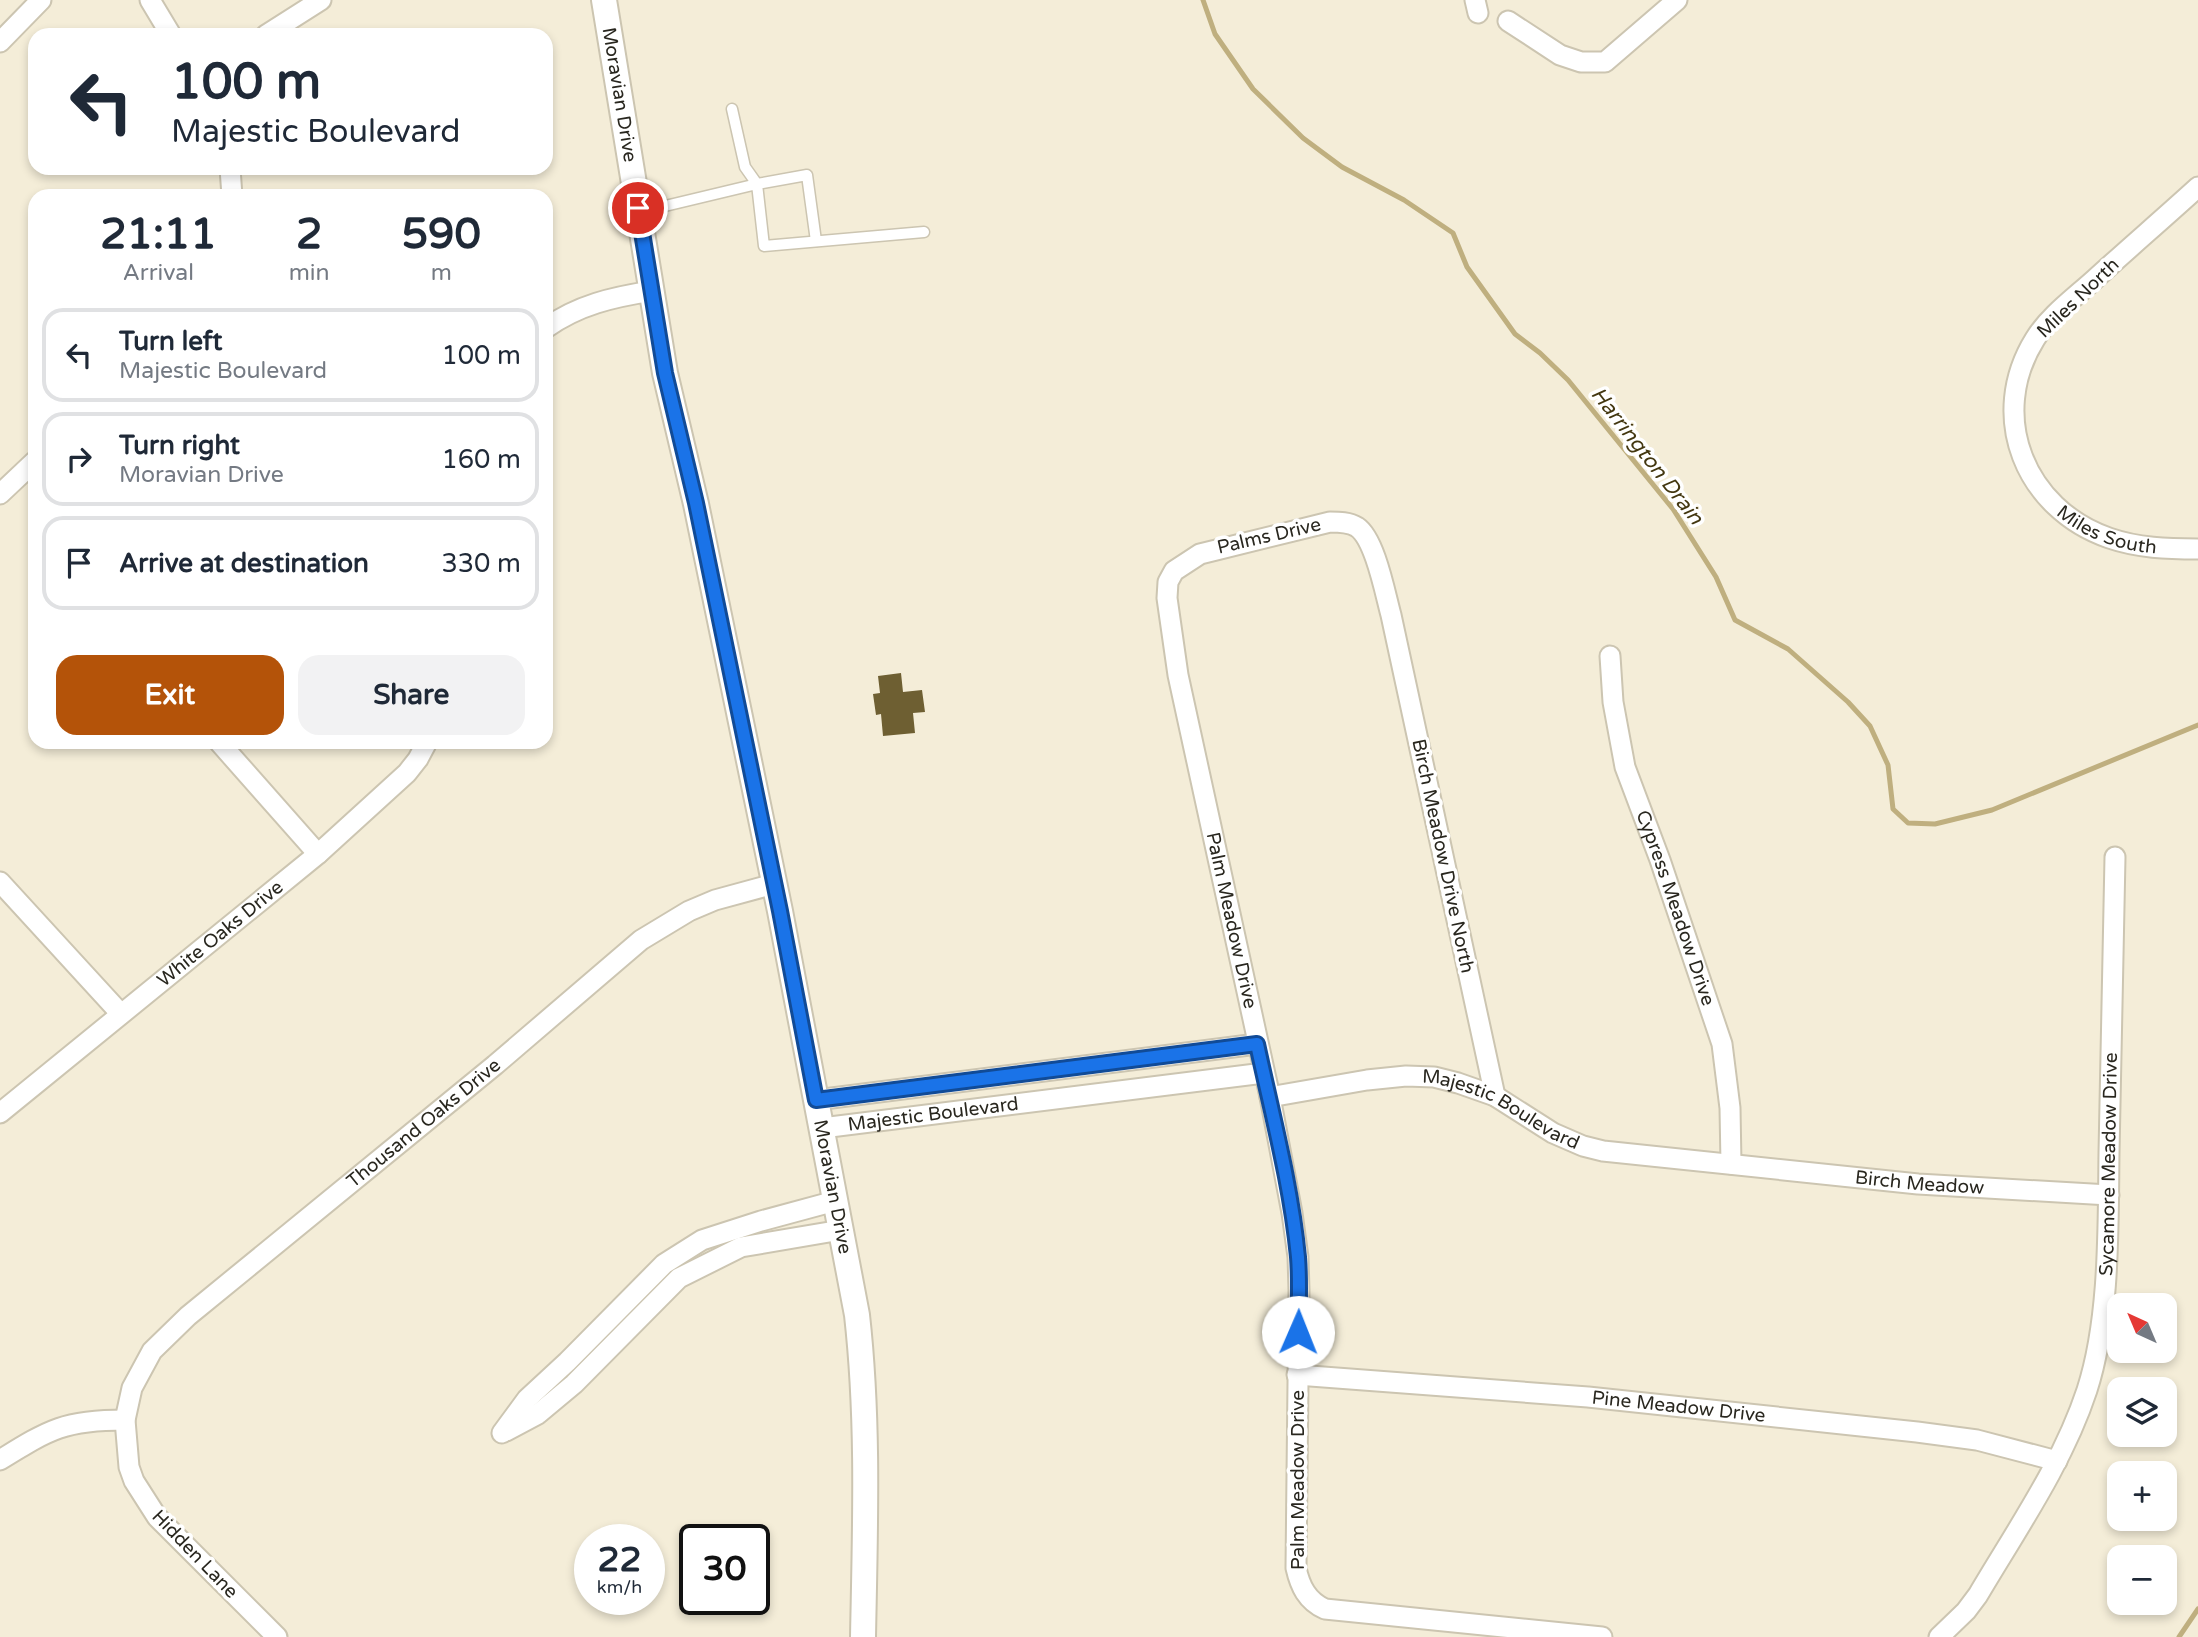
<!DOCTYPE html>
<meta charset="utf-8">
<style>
body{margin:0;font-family:"Varela Round",sans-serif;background:#f2f2f3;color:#1f2937;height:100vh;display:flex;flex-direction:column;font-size:26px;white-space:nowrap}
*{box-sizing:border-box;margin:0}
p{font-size:23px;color:#747a83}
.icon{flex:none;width:38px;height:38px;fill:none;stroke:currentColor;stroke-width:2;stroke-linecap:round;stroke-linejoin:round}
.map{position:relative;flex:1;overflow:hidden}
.panel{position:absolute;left:28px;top:189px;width:525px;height:560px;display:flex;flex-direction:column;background:#fff;border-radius:21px;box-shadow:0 4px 10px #0003}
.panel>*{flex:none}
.hud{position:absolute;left:28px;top:28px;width:525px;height:147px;border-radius:21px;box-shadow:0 4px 10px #0003;background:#fff;color:#1f2937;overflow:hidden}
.needle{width:46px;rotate:316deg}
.tools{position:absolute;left:2107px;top:1293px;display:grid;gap:14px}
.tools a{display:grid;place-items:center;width:70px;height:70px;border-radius:14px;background:#fff;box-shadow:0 4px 10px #0003;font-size:35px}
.speed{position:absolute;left:574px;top:1524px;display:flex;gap:14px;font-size:35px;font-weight:700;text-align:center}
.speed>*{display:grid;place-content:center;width:91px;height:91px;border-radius:50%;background:#fff;box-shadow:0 4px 10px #0003;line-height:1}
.speed small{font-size:18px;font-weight:400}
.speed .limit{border:4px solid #111;border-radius:10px;background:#fff;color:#111}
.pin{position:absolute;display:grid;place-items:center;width:60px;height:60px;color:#fff;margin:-30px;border:4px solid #fff;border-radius:50%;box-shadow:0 2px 7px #0007}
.me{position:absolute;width:77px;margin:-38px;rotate:1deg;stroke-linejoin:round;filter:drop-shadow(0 0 5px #0008)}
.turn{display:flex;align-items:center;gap:24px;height:147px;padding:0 28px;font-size:32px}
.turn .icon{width:91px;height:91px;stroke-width:2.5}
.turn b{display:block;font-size:49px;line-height:60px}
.eta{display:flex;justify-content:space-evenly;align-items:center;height:119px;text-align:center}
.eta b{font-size:42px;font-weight:800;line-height:49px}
.action{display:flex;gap:14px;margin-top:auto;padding:14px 28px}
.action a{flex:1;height:80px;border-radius:21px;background:#b45309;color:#fff;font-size:28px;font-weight:800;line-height:80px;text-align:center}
.action a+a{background:#f2f2f3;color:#1f2937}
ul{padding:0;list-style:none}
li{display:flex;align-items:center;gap:21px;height:94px;margin:0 14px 10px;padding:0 14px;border:4px solid #e0e1e3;border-radius:21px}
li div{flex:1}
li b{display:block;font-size:26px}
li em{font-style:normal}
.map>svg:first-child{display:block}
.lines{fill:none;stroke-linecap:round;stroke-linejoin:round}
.stream{stroke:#bfaf7f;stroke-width:5}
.building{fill:#6e5f32}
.service-casing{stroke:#ccc5b1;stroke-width:13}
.minor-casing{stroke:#ccc5b1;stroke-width:23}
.tertiary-casing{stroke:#ccc5b1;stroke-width:28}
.service{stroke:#fff;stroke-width:10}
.minor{stroke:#fff;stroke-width:19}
.tertiary{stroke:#fff;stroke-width:24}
.route-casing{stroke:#114b97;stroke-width:18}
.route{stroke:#1a73e8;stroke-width:12}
.labels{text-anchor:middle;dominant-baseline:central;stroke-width:7;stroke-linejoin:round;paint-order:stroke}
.street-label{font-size:19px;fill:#29271f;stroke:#fff}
.water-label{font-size:21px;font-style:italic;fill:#433710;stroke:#fff}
</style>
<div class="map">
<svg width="2198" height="1637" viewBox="0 0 2198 1637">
<rect width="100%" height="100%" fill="#f4edd8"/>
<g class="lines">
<g class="stream">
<polyline points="1203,0 1215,34 1253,89 1303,138 1342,167 1404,200 1453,233 1467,267 1515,334 1540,353 1568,380 1673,509 1716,577 1735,620 1788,649 1848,702 1870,726 1888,765 1893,809 1908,823 1935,824 1992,810 2198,725"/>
<polyline points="2179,1637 2198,1609"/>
</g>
</g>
<polygon class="building" points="901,673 903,692 922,690 925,712 913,713 915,733 883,736 881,714 876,715 873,694 880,693 878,676"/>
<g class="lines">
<defs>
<g id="service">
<polyline points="732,109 745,167 757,184 807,175 816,241"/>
<polyline points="640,212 757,184 764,246 924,232"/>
</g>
<g id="minor">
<polyline points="150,0 171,35"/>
<polyline points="1475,0 1478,13"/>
<polyline points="1508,21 1560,55 1581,62 1605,62 1677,0"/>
<polyline points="266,35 321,0"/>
<polyline points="0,42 41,0"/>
<polyline points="230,168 232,196"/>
<path id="s1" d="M2198,187C2164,218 2129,248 2095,279C2074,298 2049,316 2035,339C1987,416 2025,509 2109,538C2138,548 2167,549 2198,549"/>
<path d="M546,328C578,305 613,297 652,291"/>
<polyline points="0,494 35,461"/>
<path id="s2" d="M1610,656L1613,702L1625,767L1660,860L1722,1044L1730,1108L1731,1164"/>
<polyline points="219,742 318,854"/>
<polyline points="0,882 121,1014"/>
<path id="s3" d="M1495,1096L1391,615C1385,593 1375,539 1357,527C1349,522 1339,522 1330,522L1200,554L1174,571L1168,582L1167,598L1178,675L1270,1097L1292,1213L1298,1257L1299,1290L1296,1568C1300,1586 1307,1601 1325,1609L1602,1637"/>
<path id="s4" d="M1270,1097L1367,1080L1406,1076L1434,1077L1458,1083L1495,1096L1553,1133L1583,1146L1603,1151L1918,1184L2109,1195"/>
<polyline points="816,1100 1257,1044"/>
<path id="s5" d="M0,1113L318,854L407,773L418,759L427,742"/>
<path id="s6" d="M822,1128L1264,1073"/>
<path id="s7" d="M1297,1375L1588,1397L1917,1432L1977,1440L2057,1461"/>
<polyline points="506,1431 538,1414 574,1384 679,1278 741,1247 841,1230"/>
<polyline points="502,1433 527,1399 567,1362 664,1264 702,1240 761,1221 835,1201"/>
<path d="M0,1460C50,1429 65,1420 125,1420"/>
<path id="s8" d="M277,1637L157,1517L134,1481L129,1467L125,1420L132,1388L152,1351L188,1316L495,1065L641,940L689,911L715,900L774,884"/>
<path id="s9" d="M1939,1637L1966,1611L1978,1595C2017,1529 2063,1463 2087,1390C2110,1319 2108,1227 2109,1153C2111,1055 2113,956 2115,857"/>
</g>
<g id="tertiary">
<path id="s10" d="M604,0L665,373L696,504L780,911L857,1315C869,1422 865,1530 863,1637"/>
</g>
</defs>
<use href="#service" class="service-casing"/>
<use href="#minor" class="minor-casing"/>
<use href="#tertiary" class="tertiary-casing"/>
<use href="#service" class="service"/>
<use href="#minor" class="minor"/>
<use href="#tertiary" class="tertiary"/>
</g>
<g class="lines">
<defs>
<path id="route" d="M638,208L665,373L696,503L780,911L816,1100L1257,1044C1272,1114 1291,1185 1298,1257C1300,1282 1299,1307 1298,1332"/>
</defs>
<use href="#route" class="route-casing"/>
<use href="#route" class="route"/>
</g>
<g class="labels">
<g class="street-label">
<text stroke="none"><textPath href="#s10" startOffset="96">Moravian Drive</textPath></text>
<text transform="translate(2078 298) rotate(-44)">Miles North</text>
<text stroke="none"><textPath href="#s1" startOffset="464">Miles South</textPath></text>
<text transform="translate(1269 536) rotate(-13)">Palms Drive</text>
<text transform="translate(1443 856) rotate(78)">Birch Meadow Drive North</text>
<text stroke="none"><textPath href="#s2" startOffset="262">Cypress Meadow Drive</textPath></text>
<text stroke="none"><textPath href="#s3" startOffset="1138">Palm Meadow Drive</textPath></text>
<text stroke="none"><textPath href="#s5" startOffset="284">White Oaks Drive</textPath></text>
<text stroke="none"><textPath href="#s4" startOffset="240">Majestic Boulevard</textPath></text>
<text stroke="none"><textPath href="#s6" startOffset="112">Majestic Boulevard</textPath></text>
<text stroke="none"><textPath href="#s8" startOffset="704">Thousand Oaks Drive</textPath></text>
<text stroke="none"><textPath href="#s9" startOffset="518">Sycamore Meadow Drive</textPath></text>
<text stroke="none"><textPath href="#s4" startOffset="670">Birch Meadow</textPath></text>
<text stroke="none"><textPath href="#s10" startOffset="1209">Moravian Drive</textPath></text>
<text stroke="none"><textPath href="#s7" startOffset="383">Pine Meadow Drive</textPath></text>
<text transform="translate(1298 1480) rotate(-90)">Palm Meadow Drive</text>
<text transform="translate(195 1554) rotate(46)">Hidden Lane</text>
</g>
<g class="water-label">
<text transform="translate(1647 456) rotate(52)">Harrington Drain</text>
</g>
</g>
</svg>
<div class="tools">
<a><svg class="needle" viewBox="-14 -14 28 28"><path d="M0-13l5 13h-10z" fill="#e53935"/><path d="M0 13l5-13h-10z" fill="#747a83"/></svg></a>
<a><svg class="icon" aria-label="layers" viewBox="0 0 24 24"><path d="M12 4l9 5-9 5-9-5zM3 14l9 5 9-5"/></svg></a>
<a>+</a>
<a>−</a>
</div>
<div class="speed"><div>22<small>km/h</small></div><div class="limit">30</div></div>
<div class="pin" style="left:638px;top:208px;background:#d93025"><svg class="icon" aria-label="arrive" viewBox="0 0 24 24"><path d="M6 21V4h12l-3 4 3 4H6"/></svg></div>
<svg class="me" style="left:1298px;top:1332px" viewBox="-20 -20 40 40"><circle r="19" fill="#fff"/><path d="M0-13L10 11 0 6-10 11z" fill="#1a73e8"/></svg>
<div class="hud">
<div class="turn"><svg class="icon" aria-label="left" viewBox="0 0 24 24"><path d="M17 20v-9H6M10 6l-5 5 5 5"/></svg><div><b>100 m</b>Majestic Boulevard</div></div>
</div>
<section class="panel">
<div class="eta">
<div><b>21:11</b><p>Arrival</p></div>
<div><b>2</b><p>min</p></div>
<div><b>590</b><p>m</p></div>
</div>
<ul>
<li><svg class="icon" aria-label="left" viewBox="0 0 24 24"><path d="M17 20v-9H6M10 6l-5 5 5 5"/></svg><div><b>Turn left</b><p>Majestic Boulevard</p></div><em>100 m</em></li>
<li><svg class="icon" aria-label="right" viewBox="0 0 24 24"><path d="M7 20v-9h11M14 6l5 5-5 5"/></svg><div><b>Turn right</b><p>Moravian Drive</p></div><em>160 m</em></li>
<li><svg class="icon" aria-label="arrive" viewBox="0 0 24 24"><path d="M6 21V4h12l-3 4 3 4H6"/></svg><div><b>Arrive at destination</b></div><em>330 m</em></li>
</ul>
<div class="action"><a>Exit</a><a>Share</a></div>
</section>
</div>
